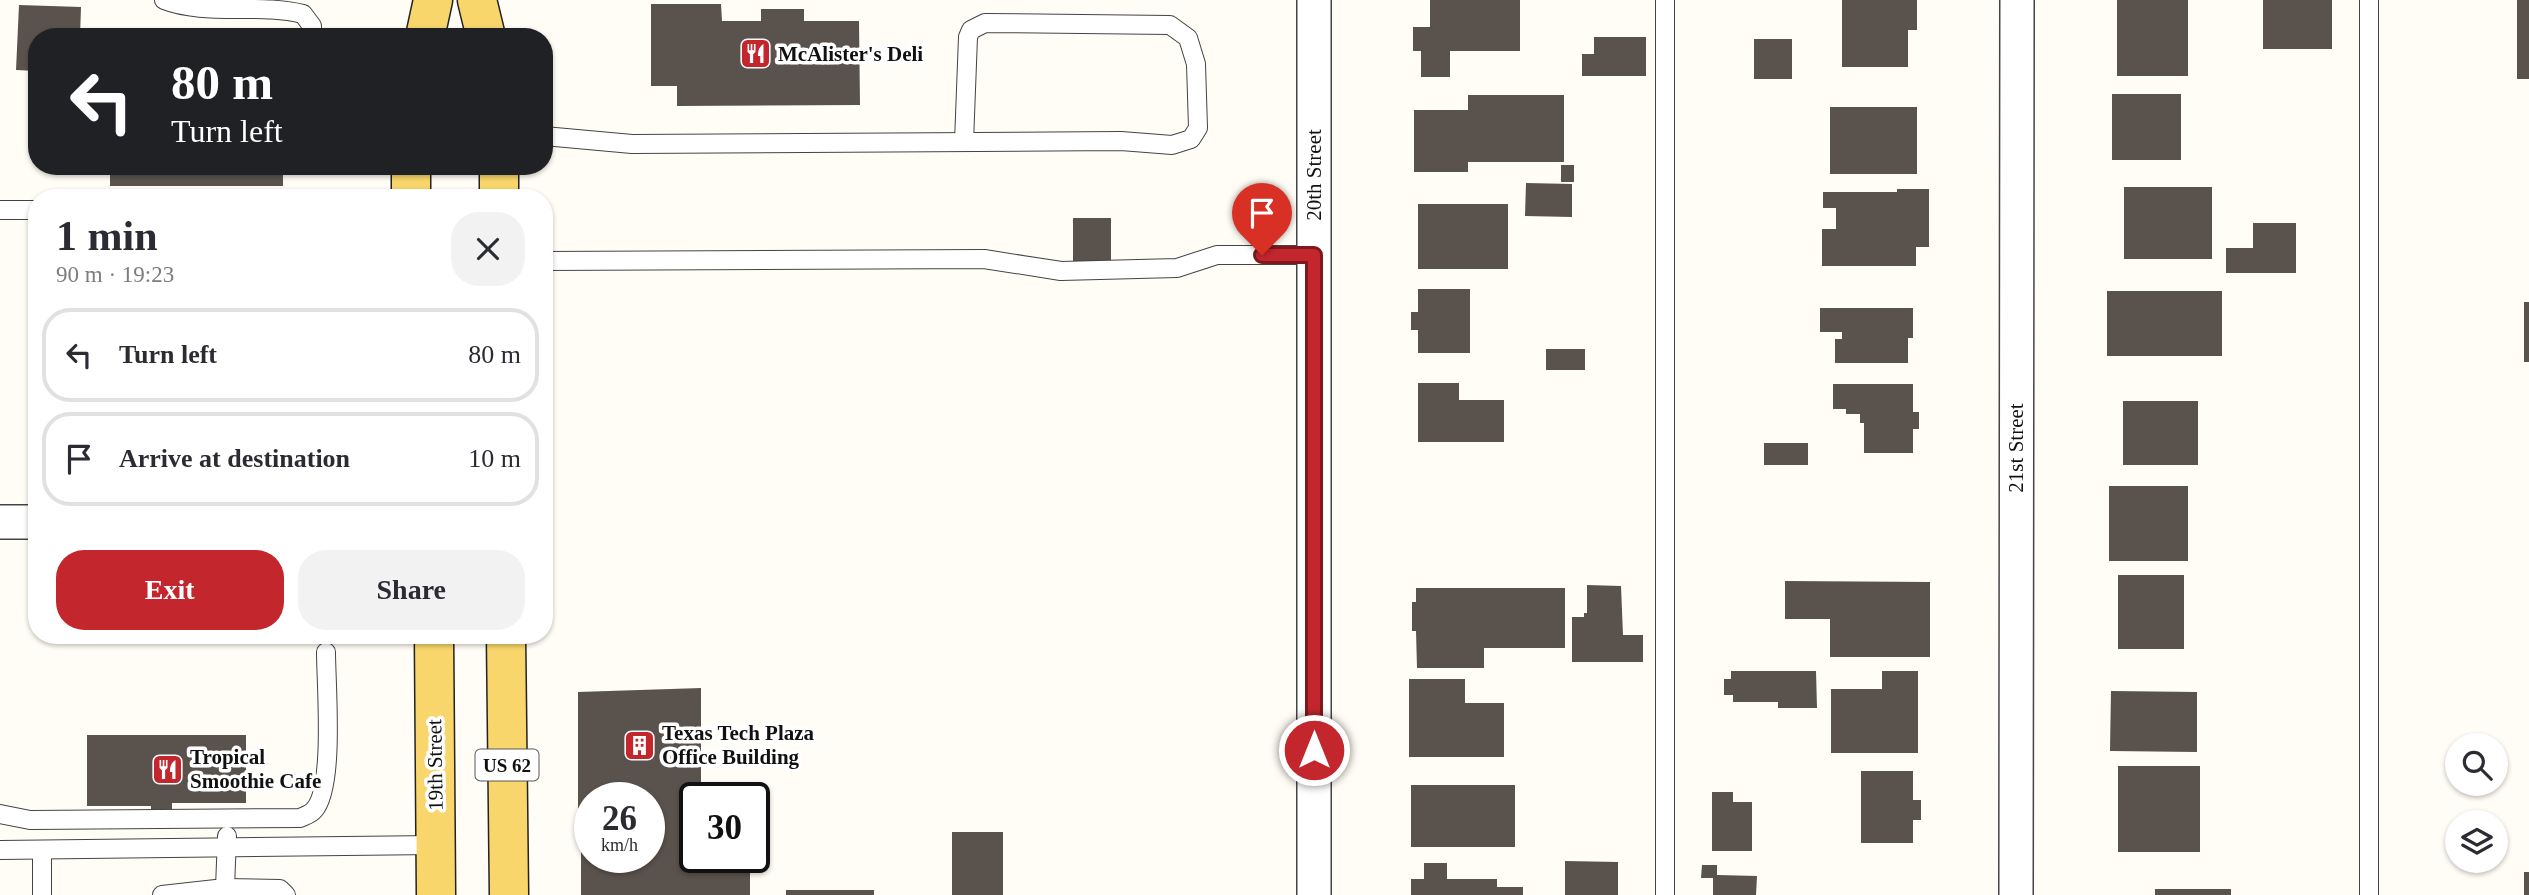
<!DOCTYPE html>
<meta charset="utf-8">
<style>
body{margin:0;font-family:"Times New Roman",serif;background:#f2f2f3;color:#2b2b33;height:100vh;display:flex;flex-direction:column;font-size:26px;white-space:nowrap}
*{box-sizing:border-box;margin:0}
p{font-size:23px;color:#7c7c81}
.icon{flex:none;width:38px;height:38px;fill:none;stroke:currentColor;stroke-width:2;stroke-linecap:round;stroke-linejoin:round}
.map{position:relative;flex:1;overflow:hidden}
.side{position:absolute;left:28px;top:189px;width:525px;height:455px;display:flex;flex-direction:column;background:#fff;border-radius:28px;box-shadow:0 2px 5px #0004}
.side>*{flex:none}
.top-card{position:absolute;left:28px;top:28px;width:525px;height:147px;border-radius:28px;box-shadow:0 2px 5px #0004;background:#202124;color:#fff;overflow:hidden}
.tools{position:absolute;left:2445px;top:733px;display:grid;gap:14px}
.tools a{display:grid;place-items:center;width:63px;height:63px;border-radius:50%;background:#fff;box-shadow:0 2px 5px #0004;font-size:35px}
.speed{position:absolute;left:574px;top:782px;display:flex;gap:14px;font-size:35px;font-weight:700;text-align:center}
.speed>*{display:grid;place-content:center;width:91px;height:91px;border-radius:50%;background:#fff;box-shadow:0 2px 5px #0004;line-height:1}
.speed small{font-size:18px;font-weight:400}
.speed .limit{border:4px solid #111;border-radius:10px;background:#fff;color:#111}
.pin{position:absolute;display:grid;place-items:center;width:60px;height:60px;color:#fff;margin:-72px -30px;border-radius:50% 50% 50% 0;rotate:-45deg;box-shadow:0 0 7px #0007}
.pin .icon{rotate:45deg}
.me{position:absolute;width:77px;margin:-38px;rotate:0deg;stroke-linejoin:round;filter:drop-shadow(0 0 5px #0008)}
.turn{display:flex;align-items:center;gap:24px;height:147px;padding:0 28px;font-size:32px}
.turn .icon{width:91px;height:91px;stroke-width:2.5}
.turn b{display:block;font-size:49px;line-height:60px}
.round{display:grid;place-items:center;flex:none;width:74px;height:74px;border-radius:28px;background:#f2f2f3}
.overview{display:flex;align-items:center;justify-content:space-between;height:119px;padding:0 28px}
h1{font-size:42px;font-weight:600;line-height:52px}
.button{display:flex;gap:14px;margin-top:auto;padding:14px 28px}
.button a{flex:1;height:80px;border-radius:28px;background:#c4262e;color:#fff;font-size:28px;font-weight:600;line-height:80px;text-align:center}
.button a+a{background:#f2f2f3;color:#2b2b33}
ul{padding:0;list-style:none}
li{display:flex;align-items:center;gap:21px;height:94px;margin:0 14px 10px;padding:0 14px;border:4px solid #e1e1e2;border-radius:28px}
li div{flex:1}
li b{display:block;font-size:26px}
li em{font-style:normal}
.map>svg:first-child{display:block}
.building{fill:#5a524d;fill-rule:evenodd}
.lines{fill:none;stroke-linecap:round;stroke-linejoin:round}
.lane-casing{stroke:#444;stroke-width:20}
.street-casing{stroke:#444;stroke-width:36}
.primary-casing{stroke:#222;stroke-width:41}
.lane{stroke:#fff;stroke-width:18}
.street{stroke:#fff;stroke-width:33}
.primary{stroke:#f9d66b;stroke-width:38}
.route-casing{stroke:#7f191e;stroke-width:18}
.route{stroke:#c4262e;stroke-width:12}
.labels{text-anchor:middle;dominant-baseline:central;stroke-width:7;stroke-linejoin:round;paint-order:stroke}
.shield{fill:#fff;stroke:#585858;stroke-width:2}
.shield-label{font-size:19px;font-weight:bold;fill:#111}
.poi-label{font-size:21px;font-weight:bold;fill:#111;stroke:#fff;text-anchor:start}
.street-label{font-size:21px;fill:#111;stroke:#fff}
</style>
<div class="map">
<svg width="2529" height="895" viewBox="0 0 2529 895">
<rect width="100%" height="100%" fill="#fffdf5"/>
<g class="building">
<polygon points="1430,0 1520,0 1520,51 1450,51 1450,77 1421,77 1421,51 1413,51 1413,27 1430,27"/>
<polygon points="1842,0 1917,0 1917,30 1908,30 1908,67 1842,67"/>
<rect x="2117" y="0" width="71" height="76"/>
<rect x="2263" y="0" width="69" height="49"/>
<rect x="2517" y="0" width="12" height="79"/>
<polygon points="651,4 721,4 722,21 761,21 761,9 804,9 804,21 859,21 860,105 677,106 677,86 651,86"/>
<polygon points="19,5 81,7 80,37 37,37 37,71 16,70"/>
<polygon points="1594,37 1646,37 1646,76 1582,76 1582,54 1594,54"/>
<rect x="1754" y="39" width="38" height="40"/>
<rect x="2112" y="94" width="69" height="66"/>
<polygon points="1468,95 1564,95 1564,162 1468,162 1468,172 1414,172 1414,110 1468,110"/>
<rect x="1830" y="107" width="87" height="67"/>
<rect x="1561" y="165" width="13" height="17"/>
<rect x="110" y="166" width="173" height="20"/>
<polygon points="1526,183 1572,184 1572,217 1525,216"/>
<rect x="2124" y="187" width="88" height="72"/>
<polygon points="1897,189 1929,189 1929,247 1916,247 1916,266 1822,266 1822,229 1836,229 1836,208 1823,208 1823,192 1897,192"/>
<rect x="1418" y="204" width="90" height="65"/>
<rect x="1073" y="218" width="38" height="46"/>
<polygon points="2253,223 2296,223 2296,273 2226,273 2226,248 2253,248"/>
<polygon points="1418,289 1470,289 1470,353 1418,353 1418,330 1411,330 1411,312 1418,312"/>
<rect x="2107" y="291" width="115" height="65"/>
<rect x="2524" y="302" width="5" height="60"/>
<polygon points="1820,308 1913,308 1913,338 1908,338 1908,363 1835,363 1835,339 1842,339 1842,332 1820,332"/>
<rect x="1546" y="349" width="39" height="21"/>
<polygon points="1418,383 1459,383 1459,400 1504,400 1504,442 1418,442"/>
<polygon points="1833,384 1913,384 1913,412 1919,412 1919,429 1913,429 1913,453 1864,453 1864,423 1860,423 1860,414 1846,414 1846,409 1833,409"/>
<rect x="2123" y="401" width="75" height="64"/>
<rect x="1764" y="443" width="44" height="22"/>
<rect x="2109" y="486" width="79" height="75"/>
<rect x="2118" y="575" width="66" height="74"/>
<polygon points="1785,581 1930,582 1930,657 1830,657 1830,619 1785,619"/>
<polygon points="1587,585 1621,586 1623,635 1643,635 1643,662 1572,662 1572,617 1584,617 1584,613 1587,613"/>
<polygon points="1416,588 1565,588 1565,648 1484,648 1484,668 1417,668 1416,631 1412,631 1412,602 1416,602"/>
<polygon points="1731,671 1816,671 1817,708 1778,708 1778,702 1733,702 1733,695 1724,695 1724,679 1731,679"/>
<polygon points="1882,671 1918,671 1918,753 1831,753 1831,689 1882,689"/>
<polygon points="1409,679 1465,679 1465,703 1504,703 1504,757 1409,757"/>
<path d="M701,688V798H695V858H750V895H581V852L588,845H578V692ZM590,798H649V858H590Z"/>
<polygon points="2111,691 2197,692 2197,752 2110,751"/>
<polygon points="87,735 246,735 246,803 172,803 172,814 151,814 151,806 87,806"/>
<rect x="2118" y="766" width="82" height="86"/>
<polygon points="1861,771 1913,771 1913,800 1921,800 1921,820 1913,820 1913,843 1861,843"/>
<rect x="1411" y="785" width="104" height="62"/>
<polygon points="1712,792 1733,792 1733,802 1752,802 1752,851 1712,851"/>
<rect x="952" y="832" width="51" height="63"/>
<polygon points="1565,861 1618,862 1618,895 1565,895"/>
<polygon points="1424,863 1447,863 1447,879 1497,879 1497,887 1523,887 1523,895 1411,895 1411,879 1424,879"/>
<polygon points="1702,865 1717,865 1717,875 1757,876 1756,895 1713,895 1713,878 1701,878"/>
<rect x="2524" y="872" width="5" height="23"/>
<rect x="2155" y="889" width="76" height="6"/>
<rect x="786" y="890" width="88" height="5"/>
</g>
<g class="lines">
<defs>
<g id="lane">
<path d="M164,0C204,16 259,3 303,14L312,26V37"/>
<polyline points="1665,0 1665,895"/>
<polyline points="2369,0 2369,895"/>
<polyline points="544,136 632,144 1121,141 1172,145 1191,139 1198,128 1196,64 1188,38 1170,25 985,23 971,30 968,37 964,142"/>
<polyline points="0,210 37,210"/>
<polyline points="544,261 984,259 1061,271 1177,268 1217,255 1314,255"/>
<path d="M0,814L30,820L300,818C304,816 311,814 314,810C335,788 326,684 326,652"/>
<polyline points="0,850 436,845"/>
<polyline points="42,850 42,895"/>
<polyline points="225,888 280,889 286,895"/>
<polyline points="162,895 225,888 227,836"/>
</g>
<g id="street">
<polyline points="1314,0 1314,895"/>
<polyline points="0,522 37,522"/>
<polyline points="2016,895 2017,0"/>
</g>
<g id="primary">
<polyline points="477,0 486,37"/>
<polyline points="425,37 433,0"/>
<polyline points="499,166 499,198"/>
<polyline points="411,198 411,166"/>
<polyline points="434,635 436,895"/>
<polyline points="506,635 509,895"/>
</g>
</defs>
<use href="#lane" class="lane-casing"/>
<use href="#street" class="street-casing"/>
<use href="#primary" class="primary-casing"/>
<use href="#lane" class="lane"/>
<use href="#street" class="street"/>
<use href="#primary" class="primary"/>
</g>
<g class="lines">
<defs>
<polyline id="route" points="1262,255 1314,255 1314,750"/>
</defs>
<use href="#route" class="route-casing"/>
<use href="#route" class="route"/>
</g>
<defs>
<symbol id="restaurant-square" viewBox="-11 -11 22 22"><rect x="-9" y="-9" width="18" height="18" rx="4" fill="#c4262e" stroke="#fff"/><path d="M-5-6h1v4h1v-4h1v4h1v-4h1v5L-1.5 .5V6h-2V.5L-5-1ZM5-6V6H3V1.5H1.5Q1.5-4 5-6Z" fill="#fff"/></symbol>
<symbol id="building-square" viewBox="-11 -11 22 22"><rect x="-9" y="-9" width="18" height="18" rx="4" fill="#c4262e" stroke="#fff"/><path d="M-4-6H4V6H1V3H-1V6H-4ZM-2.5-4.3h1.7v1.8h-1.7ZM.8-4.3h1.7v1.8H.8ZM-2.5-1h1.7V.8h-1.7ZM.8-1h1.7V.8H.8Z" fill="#fff"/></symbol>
</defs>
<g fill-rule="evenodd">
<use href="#restaurant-square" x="738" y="36" width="35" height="35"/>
<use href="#building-square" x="622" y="728" width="35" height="35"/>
<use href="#restaurant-square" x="150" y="752" width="35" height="35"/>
</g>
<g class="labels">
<rect class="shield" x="475.5" y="749.5" width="63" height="31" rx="5"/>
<g class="shield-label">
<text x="507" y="765">US 62</text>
</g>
<g class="poi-label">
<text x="778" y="54">McAlister's Deli</text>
<text x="662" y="733">Texas Tech Plaza<tspan x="662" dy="24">Office Building</tspan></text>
<text x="190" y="757">Tropical<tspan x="190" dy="24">Smoothie Cafe</tspan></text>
</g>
<g class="street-label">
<text transform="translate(1314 175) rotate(-90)">20th Street</text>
<text transform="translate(2016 448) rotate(-90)">21st Street</text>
<text transform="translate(435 765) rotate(-91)">19th Street</text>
</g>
</g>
</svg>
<div class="tools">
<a><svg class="icon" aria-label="search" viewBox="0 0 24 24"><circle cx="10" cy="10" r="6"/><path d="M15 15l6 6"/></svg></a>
<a><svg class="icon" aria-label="layers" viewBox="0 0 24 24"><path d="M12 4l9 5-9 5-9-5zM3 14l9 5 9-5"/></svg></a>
</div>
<div class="speed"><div>26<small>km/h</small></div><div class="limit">30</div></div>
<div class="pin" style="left:1262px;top:255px;background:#d93025"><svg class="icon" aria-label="arrive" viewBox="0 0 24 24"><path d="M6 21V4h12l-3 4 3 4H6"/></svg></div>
<svg class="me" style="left:1314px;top:750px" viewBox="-20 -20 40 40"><circle r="17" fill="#c4262e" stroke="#fff" stroke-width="3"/><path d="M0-11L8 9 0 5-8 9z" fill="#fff"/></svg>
<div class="top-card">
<div class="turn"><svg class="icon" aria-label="left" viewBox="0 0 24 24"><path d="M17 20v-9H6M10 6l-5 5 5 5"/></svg><div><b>80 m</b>Turn left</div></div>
</div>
<section class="side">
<div class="overview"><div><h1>1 min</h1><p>90 m · 19:23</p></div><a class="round"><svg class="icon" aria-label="close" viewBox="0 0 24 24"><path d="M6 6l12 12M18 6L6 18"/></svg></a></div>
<ul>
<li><svg class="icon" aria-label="left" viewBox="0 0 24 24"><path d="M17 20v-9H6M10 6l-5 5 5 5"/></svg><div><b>Turn left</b></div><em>80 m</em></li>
<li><svg class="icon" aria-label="arrive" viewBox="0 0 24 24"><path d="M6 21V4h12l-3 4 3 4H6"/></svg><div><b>Arrive at destination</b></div><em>10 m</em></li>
</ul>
<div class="button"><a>Exit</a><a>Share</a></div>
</section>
</div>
